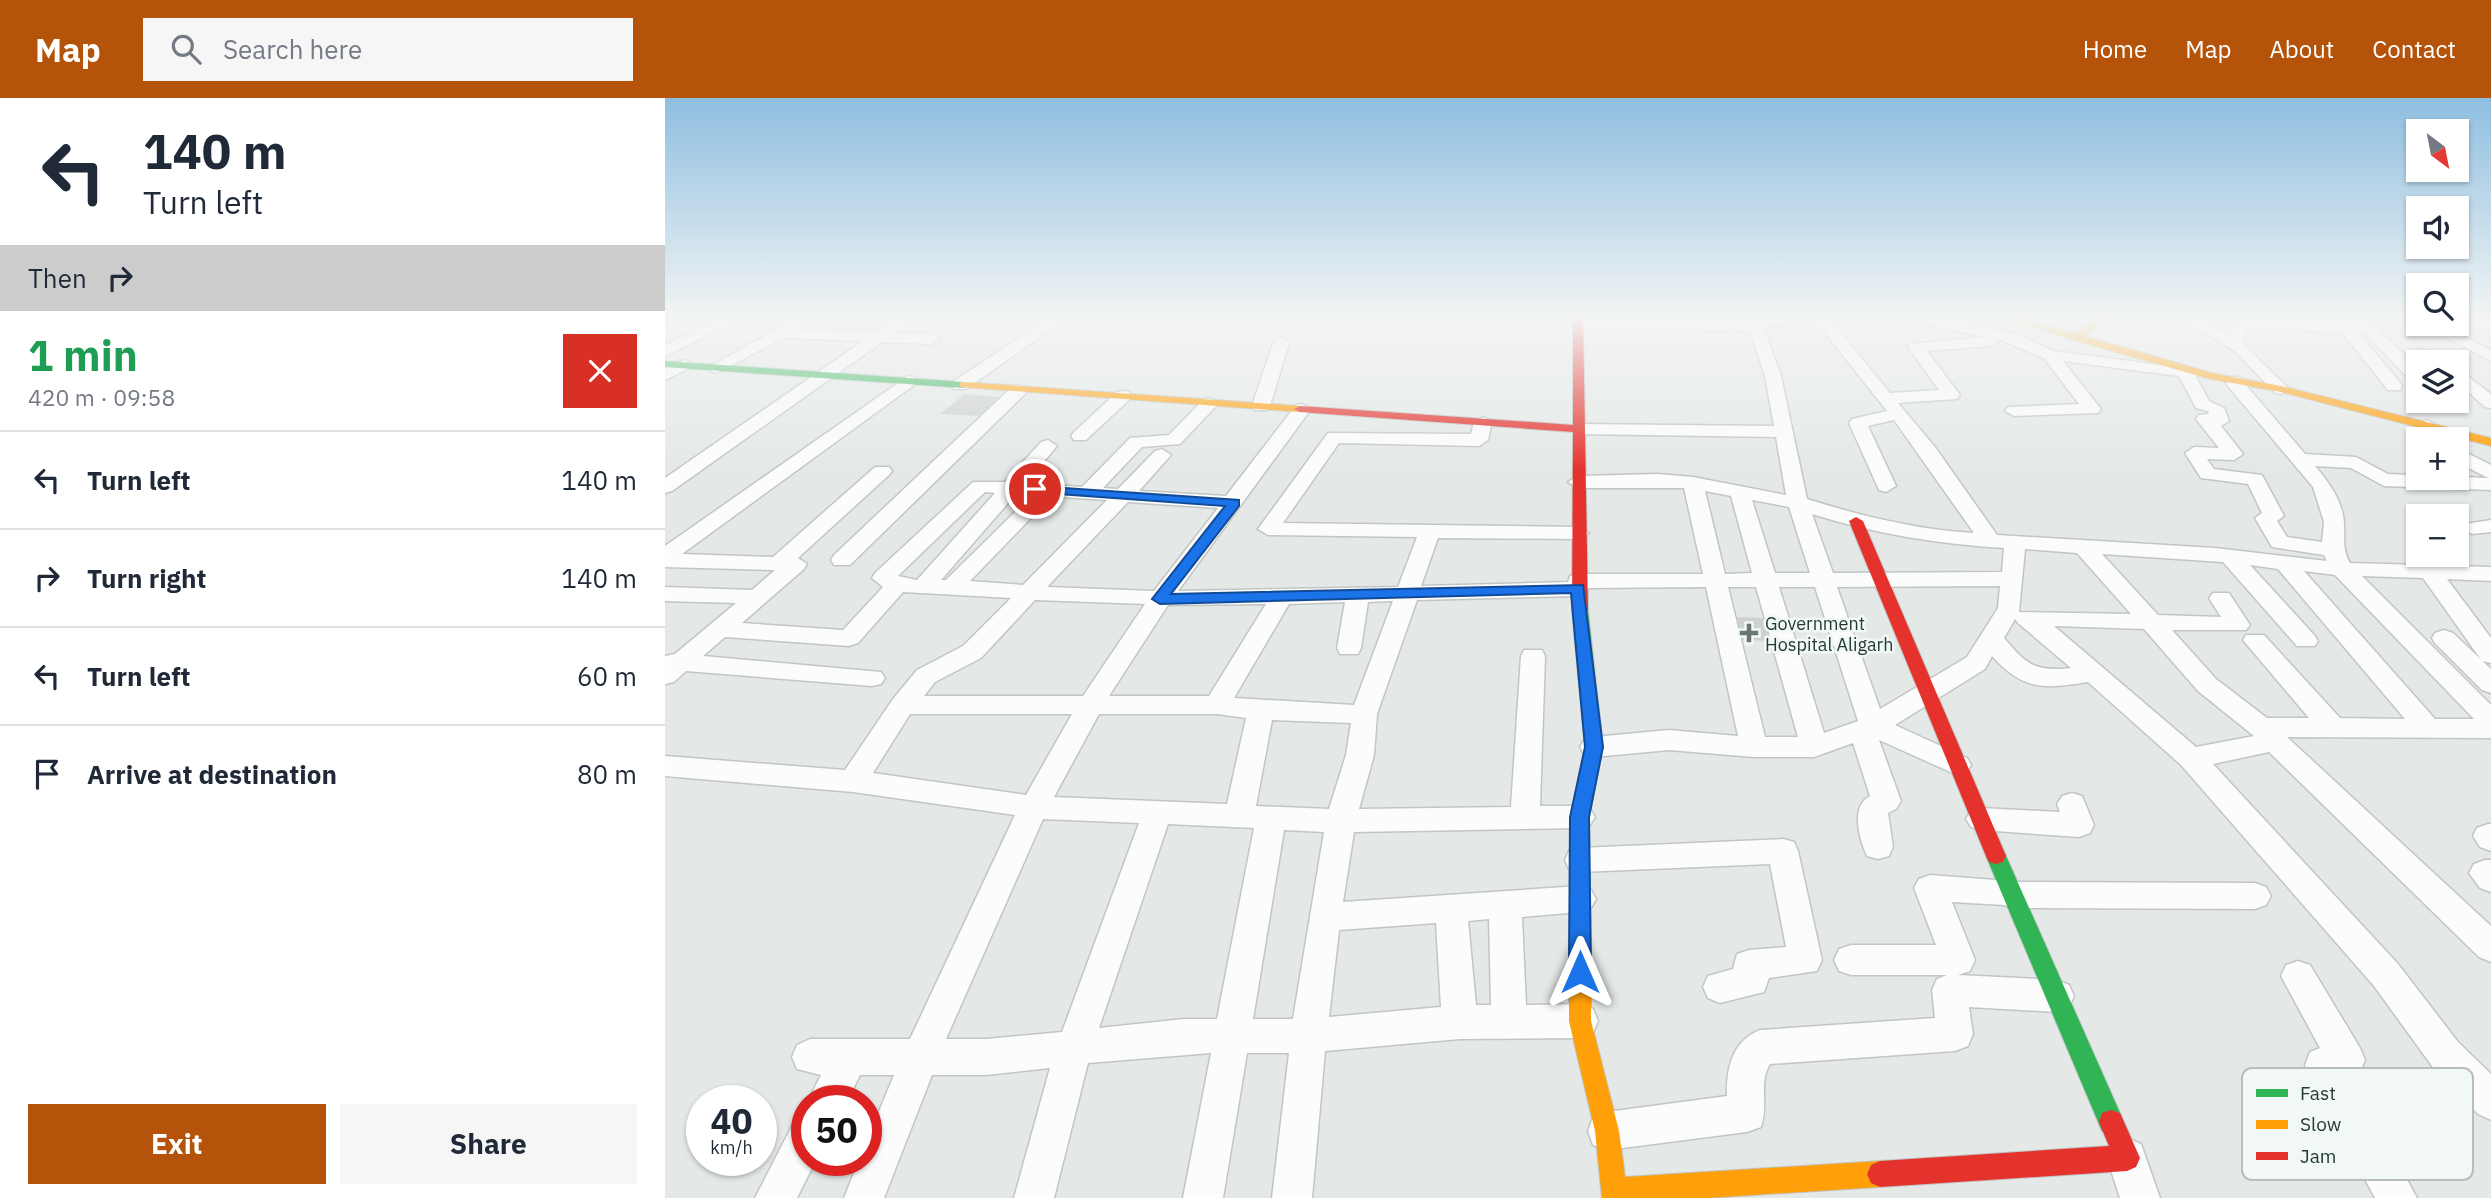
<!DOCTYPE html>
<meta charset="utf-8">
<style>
body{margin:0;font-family:"IBM Plex Sans",sans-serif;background:#f6f6f7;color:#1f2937;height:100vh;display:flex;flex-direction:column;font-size:26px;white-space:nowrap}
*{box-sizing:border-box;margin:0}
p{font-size:23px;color:#747a83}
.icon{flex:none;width:38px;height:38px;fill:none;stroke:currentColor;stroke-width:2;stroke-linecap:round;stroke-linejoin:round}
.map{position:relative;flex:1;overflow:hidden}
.side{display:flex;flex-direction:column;background:#fff;width:665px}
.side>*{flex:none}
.top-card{background:#fff;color:#1f2937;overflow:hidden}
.needle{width:46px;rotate:148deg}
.tools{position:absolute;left:1741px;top:21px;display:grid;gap:14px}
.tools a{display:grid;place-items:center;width:63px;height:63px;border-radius:0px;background:#fff;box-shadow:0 2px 5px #0004;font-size:35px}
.speed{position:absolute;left:21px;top:987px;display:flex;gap:14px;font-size:35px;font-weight:700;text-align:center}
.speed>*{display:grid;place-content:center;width:91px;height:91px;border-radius:50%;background:#fff;box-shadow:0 2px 5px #0004;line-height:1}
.speed small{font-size:18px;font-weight:400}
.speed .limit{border:10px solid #d22;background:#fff;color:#111}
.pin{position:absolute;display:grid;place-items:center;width:60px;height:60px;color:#fff;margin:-30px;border:4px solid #fff;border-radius:50%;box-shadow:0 2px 7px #0007}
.me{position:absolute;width:77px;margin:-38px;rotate:0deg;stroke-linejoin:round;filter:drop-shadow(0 0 5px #0008)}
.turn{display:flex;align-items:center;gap:24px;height:147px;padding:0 28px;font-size:32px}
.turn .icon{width:91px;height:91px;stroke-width:2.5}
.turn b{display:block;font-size:49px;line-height:60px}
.then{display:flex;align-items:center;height:66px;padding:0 28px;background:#0003;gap:14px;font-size:26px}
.round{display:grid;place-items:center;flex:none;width:74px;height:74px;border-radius:0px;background:#f6f6f7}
.headline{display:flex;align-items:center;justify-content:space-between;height:119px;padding:0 28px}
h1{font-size:42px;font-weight:700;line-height:52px;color:#1e9e55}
.primary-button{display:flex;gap:14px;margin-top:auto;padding:14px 28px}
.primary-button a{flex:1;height:80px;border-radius:0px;background:#b45309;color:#fff;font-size:28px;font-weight:700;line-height:80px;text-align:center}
.primary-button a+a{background:#f6f6f7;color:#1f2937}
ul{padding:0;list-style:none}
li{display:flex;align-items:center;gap:21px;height:98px;padding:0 28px;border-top:2px solid #e0e1e3}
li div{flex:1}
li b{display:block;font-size:26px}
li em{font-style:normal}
header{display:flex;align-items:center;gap:42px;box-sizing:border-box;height:98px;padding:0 35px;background:#b45309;color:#fff}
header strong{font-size:33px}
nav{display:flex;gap:38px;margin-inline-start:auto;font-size:24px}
.search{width:490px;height:63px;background:#f6f6f7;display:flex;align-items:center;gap:18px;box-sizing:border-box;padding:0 24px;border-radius:0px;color:#747a83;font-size:26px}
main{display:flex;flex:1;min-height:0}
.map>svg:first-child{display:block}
.building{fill:#cdd1d0;stroke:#ccd2d0;stroke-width:2}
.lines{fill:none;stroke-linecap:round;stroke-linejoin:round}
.street-casing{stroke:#c1c6c4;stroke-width:3}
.fast-casing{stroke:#c0c6c4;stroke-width:2}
.slow-casing{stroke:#c0c6c4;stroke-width:2}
.jam-casing{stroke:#c0c6c4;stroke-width:2}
.street{fill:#fbfcfb;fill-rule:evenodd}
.fast{fill:#30b455;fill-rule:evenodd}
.slow{fill:#ff9f0a;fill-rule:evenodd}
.jam{fill:#e5322d;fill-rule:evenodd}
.route{fill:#1a73e8;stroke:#114b97;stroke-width:2}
.poi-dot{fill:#677873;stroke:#f2f8f5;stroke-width:2.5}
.labels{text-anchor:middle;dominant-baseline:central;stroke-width:5;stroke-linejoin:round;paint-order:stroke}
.poi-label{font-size:18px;fill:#233b34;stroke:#f2f8f5;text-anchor:start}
.key{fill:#f2f8f5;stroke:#b4bfbb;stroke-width:2}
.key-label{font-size:19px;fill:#233b34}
</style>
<header>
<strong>Map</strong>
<div class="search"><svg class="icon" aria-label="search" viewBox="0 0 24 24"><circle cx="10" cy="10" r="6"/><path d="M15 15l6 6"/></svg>Search here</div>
<nav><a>Home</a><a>Map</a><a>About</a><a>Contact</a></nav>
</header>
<main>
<section class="side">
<div class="top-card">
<div class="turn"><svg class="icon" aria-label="left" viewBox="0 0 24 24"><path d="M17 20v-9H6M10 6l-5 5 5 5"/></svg><div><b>140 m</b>Turn left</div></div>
<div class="then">Then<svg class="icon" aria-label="right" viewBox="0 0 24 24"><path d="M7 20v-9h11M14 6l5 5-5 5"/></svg></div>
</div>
<div class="headline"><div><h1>1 min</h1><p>420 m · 09:58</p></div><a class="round" style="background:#d93025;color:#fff"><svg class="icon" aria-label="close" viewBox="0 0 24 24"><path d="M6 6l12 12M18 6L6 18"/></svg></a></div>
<ul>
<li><svg class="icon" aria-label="left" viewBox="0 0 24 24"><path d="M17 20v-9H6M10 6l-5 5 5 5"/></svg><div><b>Turn left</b></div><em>140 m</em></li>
<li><svg class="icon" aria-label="right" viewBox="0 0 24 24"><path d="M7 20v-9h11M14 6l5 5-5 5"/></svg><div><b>Turn right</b></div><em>140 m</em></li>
<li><svg class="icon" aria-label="left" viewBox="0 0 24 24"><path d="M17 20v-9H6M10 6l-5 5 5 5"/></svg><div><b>Turn left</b></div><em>60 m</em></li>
<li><svg class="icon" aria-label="arrive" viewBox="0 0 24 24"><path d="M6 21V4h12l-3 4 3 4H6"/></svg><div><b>Arrive at destination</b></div><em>80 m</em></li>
</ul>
<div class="primary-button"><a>Exit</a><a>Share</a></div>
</section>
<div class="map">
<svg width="1826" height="1100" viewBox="0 0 1826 1100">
<rect width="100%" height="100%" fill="#e4e9e7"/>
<g class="building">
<polygon points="300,297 332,300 314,317 278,315"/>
<polygon points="1073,520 1097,521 1103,542 1078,541"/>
</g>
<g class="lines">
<defs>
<g id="street">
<polygon points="63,218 81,218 0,258 0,247"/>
<polygon points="136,218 154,218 134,231 211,234 236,218 253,218 230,235 267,236 275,241 267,246 217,244 7,393 0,395 0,380 198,243 118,240 56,273 50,275 42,270"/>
<polygon points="388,218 405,218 301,291 289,291 287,287 289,283"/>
<path d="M1080,218H1174L1166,223L1225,295L1274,292L1243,249L1245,246L1320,239L1242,222L1235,218H1262L1348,235L1389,253L1533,272L1535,275L1531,279L1544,303L1559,310L1564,323L1556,328L1578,356L1569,362L1542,361L1549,371L1597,377L1619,418L1612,423L1622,439L1657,444L1659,424L1648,389L1562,287V279H1574L1640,356L1691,359L1723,376L1823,380L1792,364V350L1826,367V392L1719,388L1686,370L1650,368C1664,384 1679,405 1679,427C1680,442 1677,451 1685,465L1826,469V483L1782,481L1826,540V565L1817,563L1758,480L1697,478L1826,607V640L1622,639L1826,828V864L1814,859L1604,654L1548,666L1733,866L1793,944L1826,976V1022L1813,1016L1767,968L1709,888L1516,667L1423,584C1380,591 1358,593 1327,558L1320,571L1230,627L1302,660L1306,667L1302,674L1292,677L1214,642L1236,703L1231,711L1223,715L1228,749L1224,758L1213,761L1202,758C1194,741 1185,708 1205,698L1188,645L1149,659H1089L1004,652L929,659L919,656L915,649L919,642L929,639L1004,632L1073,638L1041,489L923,490L921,496L913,498L752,502L712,616L709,657L694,711L846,709L856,558L859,552H877L880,558L875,708H915L925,711L930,719L925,727L915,730L689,734L678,804L915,788L926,792L931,801L926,810L915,814L857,819L861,907L915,906L928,911L933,923L928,935L915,940L795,941L660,953L647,1100H607L624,955H582L558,1100H518L546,955L423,965L389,1100H349L385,970L321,977H267L219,1100H179L194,1062H201V1045L229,977H195L182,1003H143L156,977L132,971L127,959L132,947L145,941H245L350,717L188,694L0,678V658L180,672L228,601L252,572L298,548L346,500L238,494L193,545L184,548L60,539L38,558L216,574L220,580L216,586L207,588L21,573L9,584L0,586V558L10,556L71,505L0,503V489L87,492L110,472L0,469V448L243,278L249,279V287L17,456L108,459L210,369H224L227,373L224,377L133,460L142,466L139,471L77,525L178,532L218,489L207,480L210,475L308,384H340L376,344L383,342L392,348L361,385L417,389L465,340L504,337L539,301L545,300L554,305L515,346L477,349L438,390L453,391L490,353L497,351L506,357L474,393L561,398L631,307L637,306L646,311L513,493L733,489L752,439L603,437L593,431L663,335L806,336L809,324L818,319L827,324L823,342L814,348L674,345L618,425L913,429L924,435L913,441L773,440L756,488L903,484L905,478L913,476H1038L1019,390H913L903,384L913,378L993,376L1028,379L1121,397L1111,339L913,336L904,331L913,326L1109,328L1100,278L1085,233L913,230L906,226L913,222L1082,224ZM1153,226L1222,313L1187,321L1184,325L1214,392L1221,394L1231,388L1203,328L1229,322L1309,435C1252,432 1197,418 1142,401L1116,278L1098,227ZM1333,241L1379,260L1414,306L1343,309L1340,313L1349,318L1433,315L1436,311L1398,263L1514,278L1531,310L1543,313L1544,316L1534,317L1531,321L1554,350L1529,349L1520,355L1536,380L1583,386L1597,415L1590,420L1607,449L1659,457L1662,463L1550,450L1332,437L1270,349L1233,305L1292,301L1295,297L1262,253L1326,248L1331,246ZM1040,393L1066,398L1087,475L1060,476ZM320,394L330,395L252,482L233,478ZM351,396L442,402L358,487L305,483L365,421L368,417L358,411L351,413L281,482H276ZM1087,402L1124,409L1145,475H1110ZM463,404L553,410L489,493L382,489ZM1147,416C1210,436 1273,446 1339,450L1337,474L1168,475ZM1360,451L1412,455L1466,516L1354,514ZM1437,456L1558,464L1632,548H1650L1653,543L1650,538L1585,467L1613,471L1740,621L1675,620L1599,537H1581L1578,542L1644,620H1602L1551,581L1507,532H1581L1585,527L1564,495H1548L1544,500L1556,519L1493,517ZM1639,473L1670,477L1809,621H1770ZM1335,488L1333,510L1302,559L1215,611L1172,489ZM1063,489H1091L1133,639H1100ZM1114,489H1150L1193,623L1159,635ZM370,502L480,506L418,598H259L270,584L316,560ZM728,503L689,607L569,600L624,506L680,504L672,550L675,556H693L696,550L703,504ZM601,506L544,598H444L503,507ZM1350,521L1353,525L1406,570C1370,574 1362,567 1339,540ZM1389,528L1479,531L1533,593L1589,638L1531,649ZM245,616H407L361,697L208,675ZM434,616H552L581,620L562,706L389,699ZM607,622L686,625L681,657L664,711L591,708ZM378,721L474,725L397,934L321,941H281ZM503,726L589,730L552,921H519L434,930ZM619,732L659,734L628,921H588ZM824,821L826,907H811L803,823ZM771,825L776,909L664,919L674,832Z"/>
<polygon points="1514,218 1531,218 1565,238 1573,222 1578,221 1687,225 1678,218 1695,218 1709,227 1754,271 1754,285 1747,284 1700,235 1693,235 1735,284 1737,288 1735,292 1723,292 1680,238 1670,234 1583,230 1577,245 1624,291 1616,296 1610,295 1572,255"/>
<polygon points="1812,218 1826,226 1826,237 1796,219"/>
<polygon points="1756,226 1774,226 1826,252 1826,263"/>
<polygon points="616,240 624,245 605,308 602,312 590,312 587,308 608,245"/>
<polygon points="1753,251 1780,256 1788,264 1767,263 1754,266 1745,256"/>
<polygon points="19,262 25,264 25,270 0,282 0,270"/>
<polygon points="1792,270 1826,296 1826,310 1820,309 1792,284"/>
<polygon points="354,287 362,292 360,296 185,467 169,467 166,462 169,457 348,288"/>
<polygon points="458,293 464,294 467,298 464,302 421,342 409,342 406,338 409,334 452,294"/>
<polygon points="1792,296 1802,302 1799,306 1786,305 1792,303"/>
<polygon points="1762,322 1771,327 1775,341 1754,339 1753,327"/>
<polygon points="1826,422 1826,434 1807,436 1797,430 1800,426"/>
<polygon points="1779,532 1788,535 1826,571 1826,595 1817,592 1770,545 1767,540 1770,535"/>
<polygon points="1407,695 1417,698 1429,727 1425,735 1414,739 1316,732 1306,729 1301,721 1306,713 1316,710 1395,714 1392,706 1397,698"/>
<polygon points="1823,726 1826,726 1826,753 1815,749 1808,738 1812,730"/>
<polygon points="1118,741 1129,744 1133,753 1157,862 1152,873 1104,880 1099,894 1055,905 1043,900 1038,889 1043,878 1068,871 1072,856 1084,852 1121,849 1105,766 915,774 904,771 900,762 904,753 915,750"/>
<polygon points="1820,762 1826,762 1826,794 1815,790 1804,775 1809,766"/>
<path d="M1265,777L1356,784L1590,785L1601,789L1606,798L1601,807L1590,811L1349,810L1339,807L1287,804L1310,862L1305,873L1293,877L1392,882L1404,887L1409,898L1404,909L1392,914L1304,909L1308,936L1303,948L1290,953L1105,966C1093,985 1104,1007 1096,1029L1082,1034L942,1052L928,1047L923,1033L928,1019L942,1014L1062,998C1061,971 1067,943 1095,932L1270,920L1267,892L1272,881L1282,877H1186L1174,873L1169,862L1174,851L1186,847H1271L1249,790L1254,781Z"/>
<polygon points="1633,863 1645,867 1695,950 1700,962 1695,974 1685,978 1752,1100 1710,1100 1645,980 1640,967 1645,954 1655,950 1616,878 1621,867"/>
<polygon points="142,1021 142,1062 151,1062 132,1100 90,1100 128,1026"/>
<polygon points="1462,1040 1476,1046 1495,1100 1455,1100 1442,1060 1448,1046"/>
</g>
<g id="fast">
<polygon points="0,263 299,284 304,287 299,290 0,269"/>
<polygon points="915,508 923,513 938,649 924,719 926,859 923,866 915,869 907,866 904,859 906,719 920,649 907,513"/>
<polygon points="1331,750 1338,752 1341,758 1455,1015 1458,1024 1455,1033 1446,1036 1437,1033 1321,758 1324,752"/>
</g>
<g id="slow">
<polygon points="1337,218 1351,218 1411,235 1435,218 1446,218 1420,238 1547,275 1616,288 1826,340 1826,348 1616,294 1541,280 1408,242"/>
<polygon points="299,284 635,308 641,311 635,314 295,289 295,285"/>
<polygon points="915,849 923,852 926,859 926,923 954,1033 960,1079 1215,1063 1224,1067 1228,1076 1224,1085 1215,1089 1042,1100 937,1100 930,1033 904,923 904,859 907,852"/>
</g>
<g id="jam">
<polygon points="908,218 918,218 923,513 915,518 907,513 908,334 635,314 629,311 635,308 908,327"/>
<polygon points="1191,419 1198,423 1341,758 1338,764 1331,766 1324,764 1321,758 1184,423"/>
<polygon points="1446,1012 1455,1015 1475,1060 1471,1069 1462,1073 1215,1089 1206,1085 1202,1076 1206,1067 1215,1063 1444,1048 1434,1024 1437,1015"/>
</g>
</defs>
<use href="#street" class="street-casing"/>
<use href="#fast" class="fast-casing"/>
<use href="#slow" class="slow-casing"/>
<use href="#jam" class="jam-casing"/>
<use href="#street" class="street"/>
<use href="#fast" class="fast"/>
<use href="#slow" class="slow"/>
<use href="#jam" class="jam"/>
</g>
<linearGradient id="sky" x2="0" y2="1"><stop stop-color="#8ebee0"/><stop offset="0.59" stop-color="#f3f5f4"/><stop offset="1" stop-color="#f3f5f4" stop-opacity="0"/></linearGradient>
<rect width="1826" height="372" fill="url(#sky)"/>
<polygon class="route" points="370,388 574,402 574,408 506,496 918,487 938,649 924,719 926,874 923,881 915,884 907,881 904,874 905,719 920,649 906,495 495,506 487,501 560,408 366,394 366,389"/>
<path class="poi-dot" d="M1080.5 524.5h7v7h7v7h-7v7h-7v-7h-7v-7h7z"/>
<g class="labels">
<g class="poi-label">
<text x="1100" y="525">Government<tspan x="1100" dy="21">Hospital Aligarh</tspan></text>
</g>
</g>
<rect x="1577" y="970" width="231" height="112" rx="10" class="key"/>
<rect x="1591" y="991" width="32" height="8" fill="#30b455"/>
<rect x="1591" y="1022" width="32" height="9" fill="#ff9f0a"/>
<rect x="1591" y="1054" width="32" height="8" fill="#e5322d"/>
<g class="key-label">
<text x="1635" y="1002">Fast</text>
<text x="1635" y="1033">Slow</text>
<text x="1635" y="1065">Jam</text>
</g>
</svg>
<div class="tools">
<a><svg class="needle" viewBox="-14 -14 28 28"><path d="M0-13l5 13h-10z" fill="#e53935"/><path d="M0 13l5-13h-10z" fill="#747a83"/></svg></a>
<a><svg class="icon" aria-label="sound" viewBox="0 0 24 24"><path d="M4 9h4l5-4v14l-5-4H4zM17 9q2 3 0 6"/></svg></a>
<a><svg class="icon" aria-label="search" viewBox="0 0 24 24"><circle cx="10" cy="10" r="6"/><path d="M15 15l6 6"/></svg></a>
<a><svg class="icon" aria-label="layers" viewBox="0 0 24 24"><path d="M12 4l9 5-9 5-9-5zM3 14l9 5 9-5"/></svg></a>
<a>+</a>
<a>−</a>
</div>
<div class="speed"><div>40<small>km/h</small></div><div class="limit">50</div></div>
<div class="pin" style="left:370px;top:391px;background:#d93025"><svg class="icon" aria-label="arrive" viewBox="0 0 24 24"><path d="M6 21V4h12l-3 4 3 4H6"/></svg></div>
<svg class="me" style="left:915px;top:874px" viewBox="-20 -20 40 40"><path d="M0-17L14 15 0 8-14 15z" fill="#1a73e8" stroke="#fff" stroke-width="4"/></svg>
</div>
</main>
